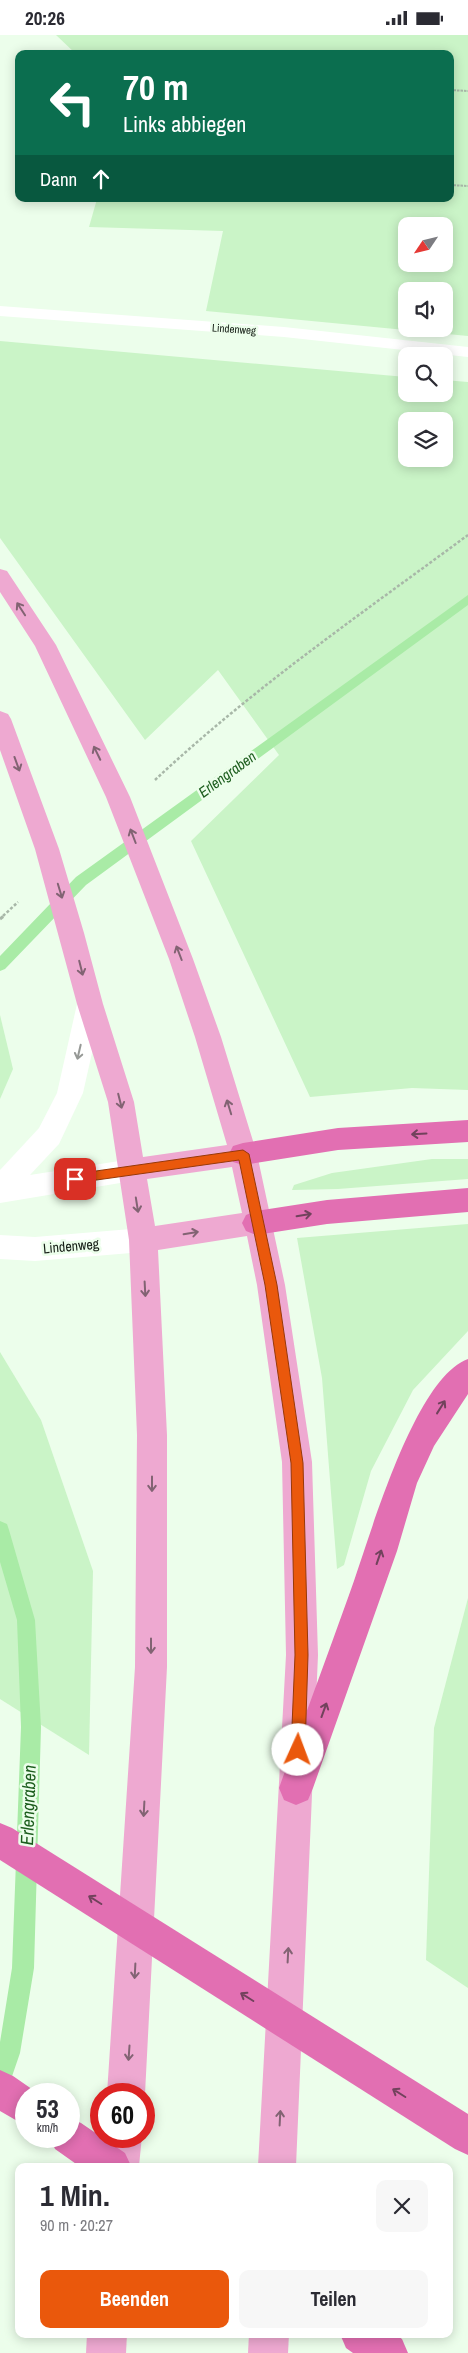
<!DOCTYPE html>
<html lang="de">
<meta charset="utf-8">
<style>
body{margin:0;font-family:"Archivo Narrow",sans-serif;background:#f7f7f7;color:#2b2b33;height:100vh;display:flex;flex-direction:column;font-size:19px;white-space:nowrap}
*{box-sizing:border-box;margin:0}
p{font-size:16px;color:#7c7c81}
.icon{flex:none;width:28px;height:28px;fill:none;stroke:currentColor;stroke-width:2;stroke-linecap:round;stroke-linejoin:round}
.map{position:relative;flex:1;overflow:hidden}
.drawer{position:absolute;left:15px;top:2128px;width:438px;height:175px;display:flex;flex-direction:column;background:#fff;border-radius:10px;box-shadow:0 2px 12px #0003}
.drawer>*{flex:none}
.guide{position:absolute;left:15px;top:15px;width:439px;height:152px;border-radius:10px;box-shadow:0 2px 12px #0003;background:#0b6e4f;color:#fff;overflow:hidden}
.needle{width:32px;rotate:235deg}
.tools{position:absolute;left:398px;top:182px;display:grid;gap:10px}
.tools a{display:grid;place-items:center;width:55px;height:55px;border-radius:10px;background:#fff;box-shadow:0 2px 12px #0003;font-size:25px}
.speed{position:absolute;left:15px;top:2048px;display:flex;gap:10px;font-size:25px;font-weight:700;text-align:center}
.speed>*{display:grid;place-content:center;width:65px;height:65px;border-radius:50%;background:#fff;box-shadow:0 2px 12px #0003;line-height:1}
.speed small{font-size:12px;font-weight:400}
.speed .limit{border:8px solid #d22;background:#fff;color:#111}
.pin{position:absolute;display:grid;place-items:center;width:42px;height:42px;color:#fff;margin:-21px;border-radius:10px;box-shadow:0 2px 8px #0006}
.me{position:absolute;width:55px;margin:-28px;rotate:2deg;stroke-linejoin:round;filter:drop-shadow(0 0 4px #0008)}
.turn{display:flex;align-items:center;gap:18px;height:105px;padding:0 25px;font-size:22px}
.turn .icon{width:65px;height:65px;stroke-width:2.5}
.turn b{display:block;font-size:35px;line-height:42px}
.then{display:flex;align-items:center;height:48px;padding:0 25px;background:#0003;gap:10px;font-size:19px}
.round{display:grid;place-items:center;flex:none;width:52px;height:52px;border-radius:10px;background:#f7f7f7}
.summary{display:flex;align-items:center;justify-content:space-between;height:85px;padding:0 25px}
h1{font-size:30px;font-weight:800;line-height:38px}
.action{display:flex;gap:10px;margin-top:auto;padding:10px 25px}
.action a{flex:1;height:58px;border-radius:10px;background:#ea580c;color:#fff;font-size:20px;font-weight:800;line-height:58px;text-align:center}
.action a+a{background:#f7f7f7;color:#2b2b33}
.status{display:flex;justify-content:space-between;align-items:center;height:35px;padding:0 25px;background:#fff;direction:ltr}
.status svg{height:14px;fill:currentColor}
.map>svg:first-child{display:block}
.green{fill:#caf4c7;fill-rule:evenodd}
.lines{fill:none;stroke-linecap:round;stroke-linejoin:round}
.stream{fill:#a9eba6;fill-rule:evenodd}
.path-far2{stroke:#a8b7a8;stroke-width:2;stroke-dasharray:2.5 1;stroke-linecap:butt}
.path-far1{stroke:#a8b7a8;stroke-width:2.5;stroke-dasharray:3 2;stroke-linecap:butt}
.path{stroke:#a8b7a8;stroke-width:3;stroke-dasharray:4 2.5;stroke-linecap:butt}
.lane{fill:#fff;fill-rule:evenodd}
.street{fill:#fff;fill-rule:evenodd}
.primary{fill:#eea9d1;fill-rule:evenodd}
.highway{fill:#e26fb2;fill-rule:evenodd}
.oneway{stroke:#826373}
.oneway2{stroke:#969996}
.oneway3{stroke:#71425c}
.route{fill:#ea580c;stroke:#983908}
.labels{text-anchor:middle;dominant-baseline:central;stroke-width:5;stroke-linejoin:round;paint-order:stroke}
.far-street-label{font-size:11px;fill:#151d15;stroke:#ecfeeb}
.street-label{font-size:14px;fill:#151d15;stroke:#ecfeeb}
.water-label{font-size:15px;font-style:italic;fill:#1c5d1d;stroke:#ecfeeb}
.near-water-label{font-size:18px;font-style:italic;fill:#1c5d1d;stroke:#ecfeeb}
</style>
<div class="status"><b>20:26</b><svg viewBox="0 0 49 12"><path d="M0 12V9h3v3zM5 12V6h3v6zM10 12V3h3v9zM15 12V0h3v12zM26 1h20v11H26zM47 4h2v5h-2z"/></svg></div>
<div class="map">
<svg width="468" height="2318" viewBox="0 0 468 2318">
<rect width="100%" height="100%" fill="#ecfeeb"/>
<g class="green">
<path d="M56,0H468V301L206,276L223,196L89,192L97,164H450V19H76ZM406,191H444V229H406ZM406,256H444V294H406Z"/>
<path d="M0,306L406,342V359H444V345L468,347V1055L412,1053L310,1062L191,806L279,720L218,635L145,705L0,503ZM444,386V424H406V386Z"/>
<polygon points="0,980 13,1034 0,1064"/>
<polygon points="432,1124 468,1124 468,1144 338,1154 292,1155 294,1150 332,1138"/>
<polygon points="468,1189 468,1296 413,1355 371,1436 344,1530 337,1534 322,1343 297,1203"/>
<polygon points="0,1317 41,1385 93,1536 89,1720 0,1664"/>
<polygon points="468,1563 468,1953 426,1925 434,1693"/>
</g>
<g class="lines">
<g class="stream">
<polygon points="468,560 468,570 86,850 5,934 0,936 0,921 76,842"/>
<polygon points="0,1486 7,1489 9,1495 35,1585 41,1692 34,1933 20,2018 8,2053 0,2056 0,2007 12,1933 21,1692 17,1585 0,1527"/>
</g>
<g class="path-far2">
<polyline points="450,55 468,56"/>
<polyline points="450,150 468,151"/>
</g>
<g class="path-far1">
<path d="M155,745C252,654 361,579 468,500"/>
<polyline points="3,881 18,867"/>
</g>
<polyline class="path" points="0,884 5,880"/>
<polygon class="lane" points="0,271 284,292 468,312 468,322 284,302 0,281"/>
<g class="street">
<polygon points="90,959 99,962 103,969 83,1058 59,1109 30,1140 132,1124 142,1127 146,1135 142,1143 132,1146 0,1168 0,1135 39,1093 57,1058 77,969 81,962"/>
<polygon points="143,1193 153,1196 157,1205 153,1214 143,1217 35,1226 0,1224 0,1200 35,1202"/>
</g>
<g class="primary">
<path d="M0,534L7,536L56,610L130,762L193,924L221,1002L257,1119L285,1250L312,1427L318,1620L296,2131H258L286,1620L282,1427L257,1250L247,1201L158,1215L167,1400V1632L145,2059L144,2061V2059H107L135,1632L137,1400L129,1205L108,1067L77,969L35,814L0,715V676L8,679L11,684L59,814L84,898L103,969L134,1067L143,1122L227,1110L195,1002L169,924L106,762L35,611L0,557ZM232,1132L242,1178L155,1191L147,1144Z"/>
<polygon points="104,2101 142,2101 139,2131 101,2131"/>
<polygon points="87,2299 127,2299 126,2318 86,2318"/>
<polygon points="249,2299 289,2299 288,2318 248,2318"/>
</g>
<g class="highway">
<polygon points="468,1085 468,1107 338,1115 243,1130 233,1127 229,1119 233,1111 243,1108 338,1093"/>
<polygon points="468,1153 468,1177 327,1189 256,1200 246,1196 242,1188 246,1180 256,1176 327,1165"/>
<path d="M468,1324V1359L434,1411L417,1448L397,1516L313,1753L308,1765L296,1770L284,1765L279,1753C302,1689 326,1624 349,1560C369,1506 413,1344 468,1324Z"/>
<polygon points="0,1788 12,1793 468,2079 468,2120 455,2114 0,1825"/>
<polygon points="0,2035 13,2041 39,2059 26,2059 26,2091 0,2076"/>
<polygon points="69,2082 81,2088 125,2118 131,2131 79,2131 55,2114 49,2101 69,2101"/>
<polygon points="340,2299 395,2299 402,2304 408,2318 353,2318 346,2313"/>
</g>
</g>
<defs><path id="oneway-shaft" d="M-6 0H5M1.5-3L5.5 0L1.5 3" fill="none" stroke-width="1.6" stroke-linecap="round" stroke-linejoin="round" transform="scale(1.25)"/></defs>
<g class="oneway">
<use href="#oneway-shaft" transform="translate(21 574) rotate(-123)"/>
<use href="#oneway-shaft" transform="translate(97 718) rotate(-116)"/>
<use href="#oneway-shaft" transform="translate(17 729) rotate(70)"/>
<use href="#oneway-shaft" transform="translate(133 801) rotate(-111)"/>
<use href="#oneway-shaft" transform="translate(60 856) rotate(73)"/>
<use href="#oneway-shaft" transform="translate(179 918) rotate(-111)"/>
<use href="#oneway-shaft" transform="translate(81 933) rotate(76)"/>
<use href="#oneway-shaft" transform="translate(120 1066) rotate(76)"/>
<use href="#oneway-shaft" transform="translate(229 1072) rotate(-107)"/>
<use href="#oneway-shaft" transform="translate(137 1170) rotate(81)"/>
<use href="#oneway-shaft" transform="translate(191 1198) rotate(-9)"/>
<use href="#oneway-shaft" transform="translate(145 1254) rotate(87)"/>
<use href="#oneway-shaft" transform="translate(152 1449) rotate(90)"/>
<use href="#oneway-shaft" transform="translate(151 1611) rotate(90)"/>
<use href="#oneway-shaft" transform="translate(144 1774) rotate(93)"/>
<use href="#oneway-shaft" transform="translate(288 1920) rotate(-87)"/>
<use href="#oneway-shaft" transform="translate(135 1936) rotate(93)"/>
<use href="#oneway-shaft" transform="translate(129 2018) rotate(94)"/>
<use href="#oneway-shaft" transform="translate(280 2083) rotate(-87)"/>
</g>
<use class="oneway2" href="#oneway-shaft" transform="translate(79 1017) rotate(103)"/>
<g class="oneway3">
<use href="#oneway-shaft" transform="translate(419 1099) rotate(177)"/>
<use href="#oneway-shaft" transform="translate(304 1180) rotate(-9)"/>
<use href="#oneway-shaft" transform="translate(441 1372) rotate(-58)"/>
<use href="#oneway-shaft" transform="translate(379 1522) rotate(-71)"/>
<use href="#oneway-shaft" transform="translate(324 1675) rotate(-70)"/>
<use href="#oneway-shaft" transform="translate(95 1865) rotate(-148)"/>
<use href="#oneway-shaft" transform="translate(247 1962) rotate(-148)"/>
<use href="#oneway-shaft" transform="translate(399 2058) rotate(-148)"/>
</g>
<polygon class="route" points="243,1115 249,1119 277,1250 303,1428 308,1620 305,1715 303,1720 298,1722 293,1720 291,1715 295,1620 291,1428 265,1250 239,1125 75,1148 70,1144 75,1139"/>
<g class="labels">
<g class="far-street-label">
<text transform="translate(234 294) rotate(4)">Lindenweg</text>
</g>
<g class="street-label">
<text transform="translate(71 1211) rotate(-5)">Lindenweg</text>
</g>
<g class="water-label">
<text transform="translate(227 739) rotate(-36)">Erlengraben</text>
</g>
<g class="near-water-label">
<text transform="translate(28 1770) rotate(-88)">Erlengraben</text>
</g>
</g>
</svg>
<div class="tools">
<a><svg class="needle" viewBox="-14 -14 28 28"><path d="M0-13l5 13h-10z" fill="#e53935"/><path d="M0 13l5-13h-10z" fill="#7c7c81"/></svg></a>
<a><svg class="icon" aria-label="sound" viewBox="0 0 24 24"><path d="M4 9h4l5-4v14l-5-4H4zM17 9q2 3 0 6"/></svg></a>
<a><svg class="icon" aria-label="search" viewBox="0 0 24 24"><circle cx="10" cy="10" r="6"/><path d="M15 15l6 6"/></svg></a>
<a><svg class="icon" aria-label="layers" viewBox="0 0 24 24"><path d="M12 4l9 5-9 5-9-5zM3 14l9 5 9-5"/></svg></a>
</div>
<div class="speed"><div>53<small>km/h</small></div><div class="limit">60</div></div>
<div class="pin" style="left:75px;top:1144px;background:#d93025"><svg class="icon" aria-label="arrive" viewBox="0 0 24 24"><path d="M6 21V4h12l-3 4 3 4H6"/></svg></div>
<svg class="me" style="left:298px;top:1715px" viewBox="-20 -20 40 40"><circle r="19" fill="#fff"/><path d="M0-13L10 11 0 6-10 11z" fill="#ea580c"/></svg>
<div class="guide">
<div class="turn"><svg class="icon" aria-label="left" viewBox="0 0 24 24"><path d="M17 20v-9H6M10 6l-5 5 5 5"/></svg><div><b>70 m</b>Links abbiegen</div></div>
<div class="then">Dann<svg class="icon" aria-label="ahead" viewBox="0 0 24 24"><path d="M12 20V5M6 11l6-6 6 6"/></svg></div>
</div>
<section class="drawer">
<div class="summary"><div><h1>1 Min.</h1><p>90 m · 20:27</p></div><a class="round"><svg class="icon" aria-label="close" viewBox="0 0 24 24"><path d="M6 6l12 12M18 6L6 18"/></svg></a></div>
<div class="action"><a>Beenden</a><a>Teilen</a></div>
</section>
</div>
